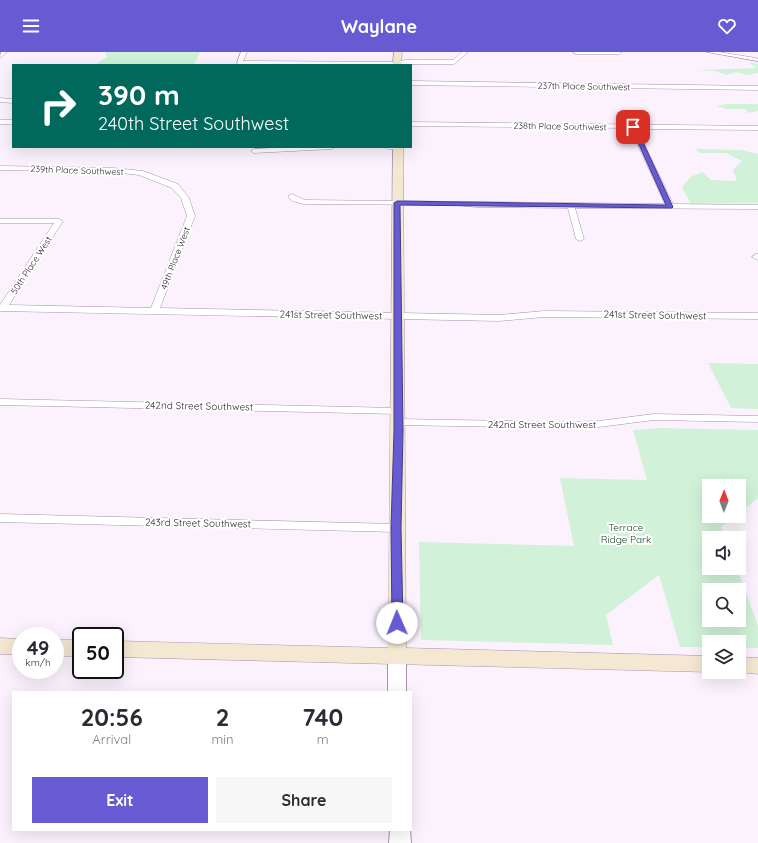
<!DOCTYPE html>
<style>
body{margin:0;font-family:Quicksand,sans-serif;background:#f7f7f7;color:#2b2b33;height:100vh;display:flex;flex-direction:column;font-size:15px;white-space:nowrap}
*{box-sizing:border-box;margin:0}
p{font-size:13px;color:#7c7c81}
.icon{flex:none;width:22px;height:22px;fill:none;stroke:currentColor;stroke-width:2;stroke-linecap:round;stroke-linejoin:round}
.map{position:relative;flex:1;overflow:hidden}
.panel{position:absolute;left:12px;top:639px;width:400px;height:140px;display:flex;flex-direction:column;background:#fff;border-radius:0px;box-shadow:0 4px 16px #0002}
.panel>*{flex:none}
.hud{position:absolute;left:12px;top:12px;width:400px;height:84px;border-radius:0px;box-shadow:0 4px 16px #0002;background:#00695c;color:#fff;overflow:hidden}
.needle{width:26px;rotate:1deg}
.controls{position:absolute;left:702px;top:427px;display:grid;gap:8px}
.controls a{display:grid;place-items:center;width:44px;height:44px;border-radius:0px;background:#fff;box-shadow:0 4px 16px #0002;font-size:20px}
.speed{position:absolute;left:12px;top:575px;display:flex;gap:8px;font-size:20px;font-weight:700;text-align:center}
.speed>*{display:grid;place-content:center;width:52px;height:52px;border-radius:50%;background:#fff;box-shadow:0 4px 16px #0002;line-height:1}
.speed small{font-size:10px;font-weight:400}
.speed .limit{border:2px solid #111;border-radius:6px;background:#fff;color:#111}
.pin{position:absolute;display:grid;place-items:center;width:34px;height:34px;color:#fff;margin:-17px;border-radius:8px;box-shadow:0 2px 6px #0006}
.me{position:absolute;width:44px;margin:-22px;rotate:359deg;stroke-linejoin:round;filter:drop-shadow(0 0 3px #0008)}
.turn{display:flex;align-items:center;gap:14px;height:84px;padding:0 20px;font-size:18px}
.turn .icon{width:52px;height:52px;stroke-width:2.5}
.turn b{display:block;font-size:28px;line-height:34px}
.eta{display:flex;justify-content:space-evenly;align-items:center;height:68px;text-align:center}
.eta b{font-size:24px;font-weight:700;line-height:28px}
.action{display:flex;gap:8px;margin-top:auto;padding:8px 20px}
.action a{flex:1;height:46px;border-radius:0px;background:#675bd4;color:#fff;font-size:16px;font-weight:700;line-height:46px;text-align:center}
.action a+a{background:#f7f7f7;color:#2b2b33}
header{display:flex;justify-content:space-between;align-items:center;height:52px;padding:0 20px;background:#675bd4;color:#fff;font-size:18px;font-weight:700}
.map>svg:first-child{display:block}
.green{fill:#d1f2d9;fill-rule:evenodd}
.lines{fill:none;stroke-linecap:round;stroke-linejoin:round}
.minor-casing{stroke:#a692ad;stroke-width:1}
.tertiary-casing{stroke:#a692ad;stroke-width:2}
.secondary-casing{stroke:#a692ad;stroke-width:1}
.minor{fill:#fff;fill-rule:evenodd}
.tertiary{fill:#fff;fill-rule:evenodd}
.secondary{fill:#f4e8d2;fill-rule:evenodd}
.route{fill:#675bd4;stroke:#433b8a}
.labels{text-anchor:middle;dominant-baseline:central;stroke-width:4;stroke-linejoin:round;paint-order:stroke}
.far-street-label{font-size:9px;fill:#2e2631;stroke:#fff}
.street-label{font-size:10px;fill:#2e2631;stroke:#fff}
.park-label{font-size:10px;fill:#103f21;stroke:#fff}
</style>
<header><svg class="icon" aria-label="menu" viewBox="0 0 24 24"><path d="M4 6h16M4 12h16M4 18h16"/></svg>Waylane<svg class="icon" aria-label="heart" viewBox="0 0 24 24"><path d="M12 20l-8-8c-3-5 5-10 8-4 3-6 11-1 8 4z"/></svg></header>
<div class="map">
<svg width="758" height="791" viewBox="0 0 758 791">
<rect width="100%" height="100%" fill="#fbf2fe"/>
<g class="green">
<polygon points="105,0 200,0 195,11 192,13 95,13 107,5"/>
<polygon points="748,10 758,12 758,21 747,23 736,20 726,23 715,19 695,18 757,16"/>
<polygon points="728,52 758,52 758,59 748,61 745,57 727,57 716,54"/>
<polygon points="696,97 742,98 758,102 758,151 691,152 682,136 690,125 702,120 711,128 737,129 733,118 742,109 726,101 699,101"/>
<polygon points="708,311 758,312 758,357 731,356"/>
<path d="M658,376L758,378V446L739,461V434H709V464H735L721,475L725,486H709V516H737L758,574V596H739V590H709V595H680L659,523L606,563L613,593L421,588L419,490L574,494L560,426L647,428L633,378ZM709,538H739V568H709Z"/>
</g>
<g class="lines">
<defs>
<g id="minor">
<polygon points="1,0 7,0 0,6"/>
<polygon points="241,0 247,0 243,9 397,10 405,8 453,8 462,0 468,0 454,12 240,13 237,11"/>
<polygon points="573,0 622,0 619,2 576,2"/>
<polygon points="707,0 719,0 756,6 758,7 758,9"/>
<polygon points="411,29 758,34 758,38 411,33"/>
<polygon points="0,46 13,47 13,51 0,50"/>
<rect x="0" y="68" width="13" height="4"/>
<polygon points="411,70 758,74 758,78 637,77 673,152 758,153 758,157 575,156 584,187 580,189 576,187 568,156 476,155 455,153 304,152 292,149 288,144 292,142 305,148 665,152 630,76 411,74"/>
<polygon points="292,95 335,95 332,97 254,101 251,99 254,97"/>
<path d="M384,95H401C398,98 387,98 384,95Z"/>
<polygon points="0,114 113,116 143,119 178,132 189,146 195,164 160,256 499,263 544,259 758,261 758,267 544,265 499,269 0,259 0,253 54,171 0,171 0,167 59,167 63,169 9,253 151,256 187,164 181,146 172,136 139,123 113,120 0,118"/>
<polygon points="756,202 758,202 758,208 752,205"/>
<polygon points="0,347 397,356 402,359 397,362 0,353"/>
<polygon points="654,362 758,364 758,370 654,368 599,375 565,376 398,373 393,370 398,367 565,370 599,369"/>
<polygon points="0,462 396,472 400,473 402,476 400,479 396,480 0,470"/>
</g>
<g id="tertiary">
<polygon points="397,597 403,599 406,604 406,640 388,640 388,604 391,599"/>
<polygon points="390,778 410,778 411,791 389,791"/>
</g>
<g id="secondary">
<polygon points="394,0 402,0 401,13 393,13"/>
<polygon points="393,95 403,95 406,596 709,604 709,620 115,605 115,589 388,596"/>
<polygon points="0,586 21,587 21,603 0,602"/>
<rect x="55" y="588" width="26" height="16"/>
<polygon points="739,605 758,606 758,622 736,620 739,620"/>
</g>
</defs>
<use href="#minor" class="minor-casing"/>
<use href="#tertiary" class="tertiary-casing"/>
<use href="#secondary" class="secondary-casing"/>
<use href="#minor" class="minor"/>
<use href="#tertiary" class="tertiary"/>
<use href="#secondary" class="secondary"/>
</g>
<polygon class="route" points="633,73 636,75 673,155 672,156 400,153 403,379 401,476 403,571 401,574 397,576 393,574 392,571 391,476 394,379 394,151 397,149 666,153 631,75"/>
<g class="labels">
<g class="far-street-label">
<text transform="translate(584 34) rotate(1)">237th Place Southwest</text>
<text transform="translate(560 74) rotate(1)">238th Place Southwest</text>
<text transform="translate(77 118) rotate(2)">239th Place Southwest</text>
<text transform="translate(175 206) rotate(-69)">49th Place West</text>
<text transform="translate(31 213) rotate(-57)">50th Place West</text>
</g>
<g class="street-label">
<text transform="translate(331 263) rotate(1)">241st Street Southwest</text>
<text transform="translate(655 263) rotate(1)">241st Street Southwest</text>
<text transform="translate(199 354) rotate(1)">242nd Street Southwest</text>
<text x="542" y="372">242nd Street Southwest</text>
<text transform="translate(198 471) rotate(1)">243rd Street Southwest</text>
</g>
<g class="park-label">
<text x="626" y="475">Terrace<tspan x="626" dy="12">Ridge Park</tspan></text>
</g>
</g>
</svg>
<div class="controls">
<a><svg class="needle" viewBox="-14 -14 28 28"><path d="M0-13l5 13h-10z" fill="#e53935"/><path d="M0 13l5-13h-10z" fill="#7c7c81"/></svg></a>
<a><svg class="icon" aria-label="sound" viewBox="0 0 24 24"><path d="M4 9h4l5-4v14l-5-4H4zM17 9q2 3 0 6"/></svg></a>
<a><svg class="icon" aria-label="search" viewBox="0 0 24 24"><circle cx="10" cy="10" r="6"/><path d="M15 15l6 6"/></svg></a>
<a><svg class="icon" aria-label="layers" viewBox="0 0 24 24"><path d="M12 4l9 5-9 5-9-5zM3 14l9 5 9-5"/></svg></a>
</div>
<div class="speed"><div>49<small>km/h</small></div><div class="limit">50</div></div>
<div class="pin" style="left:633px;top:75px;background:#d93025"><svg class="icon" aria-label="arrive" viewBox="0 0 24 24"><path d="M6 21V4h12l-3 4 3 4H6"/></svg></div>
<svg class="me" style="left:397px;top:571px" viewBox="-20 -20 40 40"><circle r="19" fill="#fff"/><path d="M0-13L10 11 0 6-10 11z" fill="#675bd4"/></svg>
<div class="hud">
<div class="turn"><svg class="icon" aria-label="right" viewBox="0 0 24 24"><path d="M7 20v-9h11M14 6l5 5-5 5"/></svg><div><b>390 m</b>240th Street Southwest</div></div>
</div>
<section class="panel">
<div class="eta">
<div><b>20:56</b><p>Arrival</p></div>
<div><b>2</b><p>min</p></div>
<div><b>740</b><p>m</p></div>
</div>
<div class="action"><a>Exit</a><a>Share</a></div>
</section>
</div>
